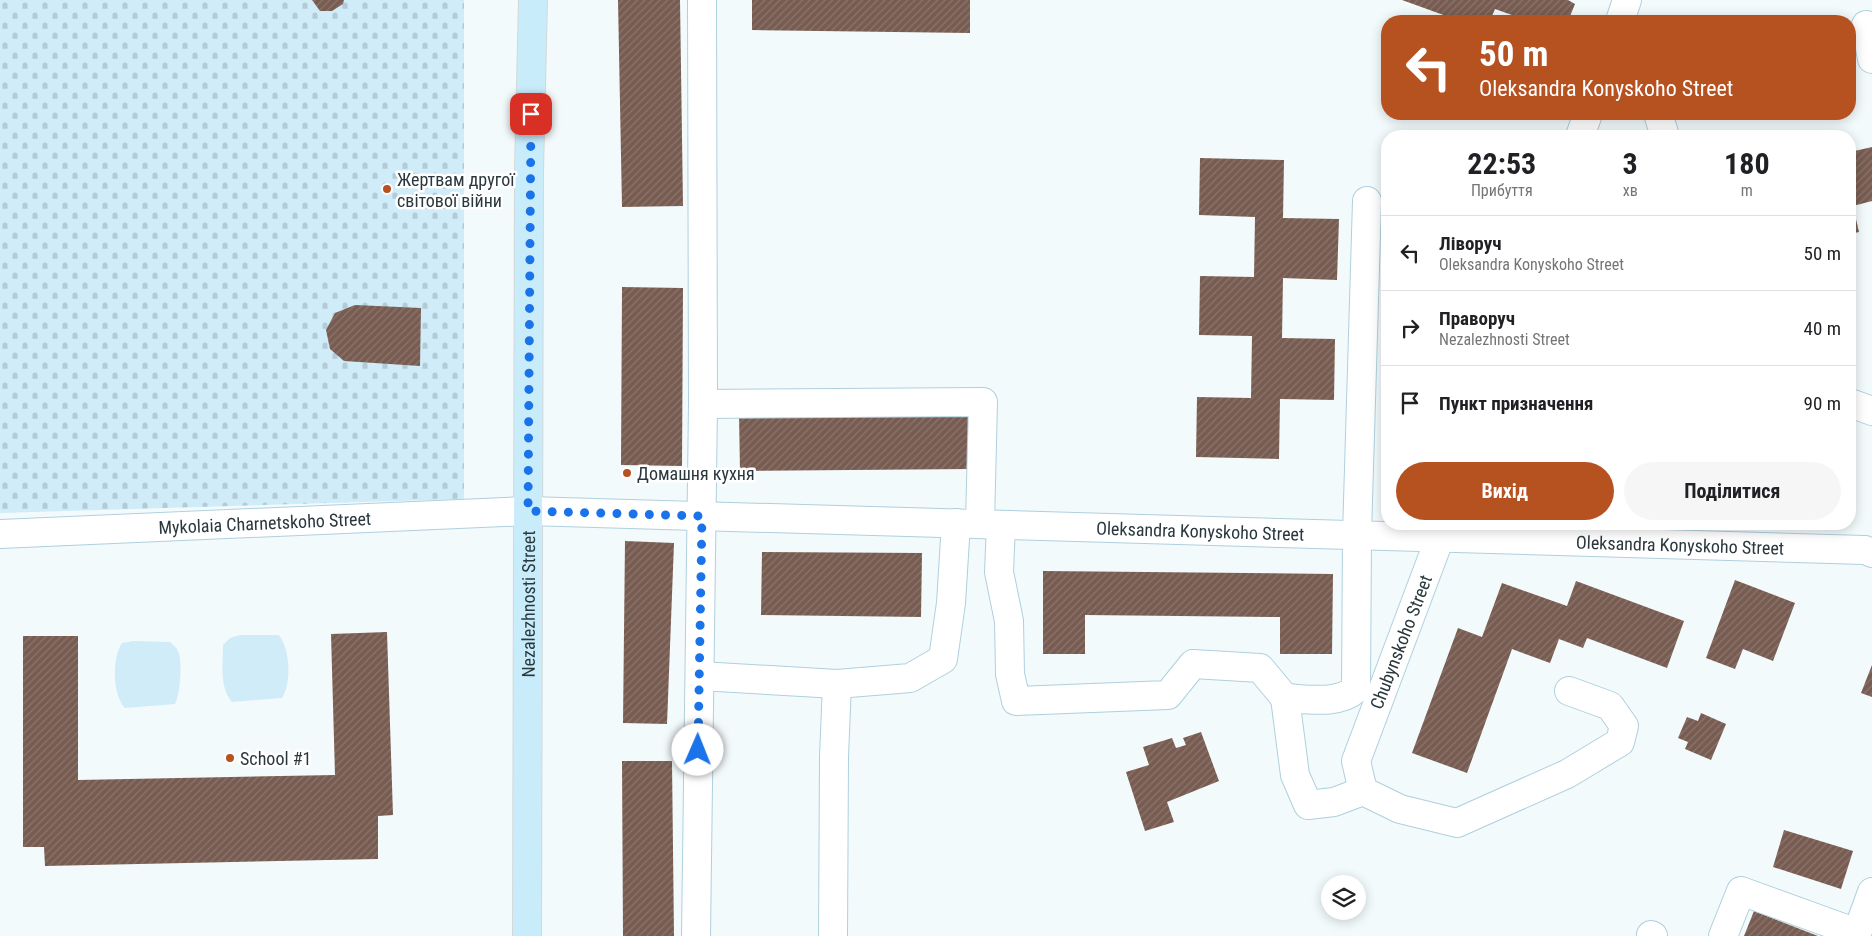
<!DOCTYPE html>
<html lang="uk">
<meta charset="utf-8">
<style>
body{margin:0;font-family:"Roboto Condensed",sans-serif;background:#f6f6f6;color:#202124;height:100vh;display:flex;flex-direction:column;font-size:19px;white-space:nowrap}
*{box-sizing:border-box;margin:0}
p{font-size:16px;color:#757577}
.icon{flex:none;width:28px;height:28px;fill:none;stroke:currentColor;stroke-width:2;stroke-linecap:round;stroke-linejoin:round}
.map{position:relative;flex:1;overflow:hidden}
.drawer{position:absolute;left:1381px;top:130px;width:475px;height:400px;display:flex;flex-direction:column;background:#fff;border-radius:20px;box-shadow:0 2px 12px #0003}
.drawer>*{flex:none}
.top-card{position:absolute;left:1381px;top:15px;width:475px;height:105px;border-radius:20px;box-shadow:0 2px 12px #0003;background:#b65120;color:#fff;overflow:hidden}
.controls{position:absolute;left:1321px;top:875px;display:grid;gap:10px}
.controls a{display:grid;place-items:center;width:45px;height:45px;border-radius:50%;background:#fff;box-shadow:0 2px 12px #0003;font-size:25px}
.pin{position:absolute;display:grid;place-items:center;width:42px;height:42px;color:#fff;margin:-21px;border-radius:10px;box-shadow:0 2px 8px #0006}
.me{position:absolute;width:55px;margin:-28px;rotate:1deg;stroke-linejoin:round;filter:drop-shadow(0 0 4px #0008)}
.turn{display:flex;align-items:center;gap:18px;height:105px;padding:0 15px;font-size:22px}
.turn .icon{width:65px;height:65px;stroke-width:2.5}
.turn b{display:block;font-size:35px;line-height:42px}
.eta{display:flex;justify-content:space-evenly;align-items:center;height:85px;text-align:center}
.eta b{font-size:30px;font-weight:700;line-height:35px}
.action{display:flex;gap:10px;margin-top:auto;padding:10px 15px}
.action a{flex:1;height:58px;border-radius:30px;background:#b65120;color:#fff;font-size:20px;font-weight:700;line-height:58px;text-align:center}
.action a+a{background:#f6f6f6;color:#202124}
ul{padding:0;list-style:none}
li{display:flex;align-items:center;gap:15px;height:75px;padding:0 15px;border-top:1px solid #e0e0e0}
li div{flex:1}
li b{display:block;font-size:19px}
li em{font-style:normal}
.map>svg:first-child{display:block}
.grass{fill:#cfecf8}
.cemetery{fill:url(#cemetery-stones)}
.building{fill:url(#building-hatch)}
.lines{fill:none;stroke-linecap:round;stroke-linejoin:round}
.minor-casing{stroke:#aed0de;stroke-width:30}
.major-casing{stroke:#d4d7d8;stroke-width:30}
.minor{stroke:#fff;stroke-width:28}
.major{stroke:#c9ecfb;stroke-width:28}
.route{stroke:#1a73e8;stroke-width:9;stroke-dasharray:0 16.2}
.poi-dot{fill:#b65120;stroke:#fff;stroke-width:2}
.labels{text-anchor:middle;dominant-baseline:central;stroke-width:5;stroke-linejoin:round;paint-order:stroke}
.poi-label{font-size:18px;fill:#2a383d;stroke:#fff;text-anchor:start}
.street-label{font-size:18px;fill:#2a383d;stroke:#fff}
</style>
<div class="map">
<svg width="1872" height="936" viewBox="0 0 1872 936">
<defs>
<pattern id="cemetery-stones" width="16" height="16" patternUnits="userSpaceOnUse" patternTransform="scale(1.25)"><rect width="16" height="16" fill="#cfecf8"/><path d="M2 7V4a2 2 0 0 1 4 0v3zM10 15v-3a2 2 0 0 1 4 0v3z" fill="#b2cbd6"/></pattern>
<pattern id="building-hatch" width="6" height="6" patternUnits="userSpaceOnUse" patternTransform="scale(1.25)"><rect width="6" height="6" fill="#785c51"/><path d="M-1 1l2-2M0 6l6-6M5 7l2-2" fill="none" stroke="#8a766e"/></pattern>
</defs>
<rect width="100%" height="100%" fill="#f3fafc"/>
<g class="grass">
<path d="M240,635H279C290,650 292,682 282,698L232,702C219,688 223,663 223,645L230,638Z"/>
<path d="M133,641L170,642C173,645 177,648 178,651C183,661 180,695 175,704L125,708C112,694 112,658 122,643Z"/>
</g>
<polygon class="cemetery" points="0,0 464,0 464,499 0,513"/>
<g class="building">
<polygon points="312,0 344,0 343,4 332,11 320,11"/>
<polygon points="618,0 680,0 683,206 622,207"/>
<polygon points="752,0 970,0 970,33 752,30"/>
<polygon points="1402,0 1568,0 1575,4 1568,21 1529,21 1495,9 1490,21 1460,21"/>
<polygon points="1872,147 1872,201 1853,206 1859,232 1850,234 1850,152"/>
<polygon points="1200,158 1284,160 1283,218 1339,219 1337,280 1283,278 1282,338 1335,339 1334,400 1280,399 1279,459 1196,457 1197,397 1251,398 1252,336 1199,335 1200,276 1254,277 1255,217 1199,215"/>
<polygon points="622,287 683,288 682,466 621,465"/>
<polygon points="355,305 421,308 420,366 344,361 330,349 326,330 335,313"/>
<polygon points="970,413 971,469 740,471 739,414"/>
<polygon points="625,541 674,543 667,724 623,723"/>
<polygon points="762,552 922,553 921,617 761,615"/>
<polygon points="1043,571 1333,574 1332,654 1280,654 1280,617 1085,615 1085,654 1043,654"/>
<polygon points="1735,580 1795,603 1773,661 1743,649 1735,669 1706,658"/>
<polygon points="1576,581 1684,621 1667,668 1587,638 1583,648 1559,639 1550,663 1512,649 1467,773 1412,753 1458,628 1482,637 1502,583 1567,606"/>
<polygon points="387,632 393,815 378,816 378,859 45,866 44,847 23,847 23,636 78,636 78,780 335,775 331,634"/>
<polygon points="1872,665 1872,697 1861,693"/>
<polygon points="1701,713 1726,724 1711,760 1685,749 1688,742 1678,738 1687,717 1698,721"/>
<polygon points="1201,732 1219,781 1167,802 1174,822 1145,831 1126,772 1149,765 1143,747 1172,738 1176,748 1186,745 1183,738"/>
<polygon points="622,761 672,761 674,936 623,936"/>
<polygon points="1784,830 1853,851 1841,889 1773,867"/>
<polygon points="1754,911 1818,936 1744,936"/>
</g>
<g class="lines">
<defs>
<g id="minor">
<polyline points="1620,21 1627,0"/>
<polyline points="1866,25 1872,59"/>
<polyline points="1658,114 1665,136"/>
<polyline points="1580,136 1588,114"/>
<polyline points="1850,403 1872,411"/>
<polyline points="703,404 983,402 980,524"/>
<polyline points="1445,524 1356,761 1363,791 1400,809 1457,823 1567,774 1620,742 1624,726 1610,706 1569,691"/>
<polyline points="1001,525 999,572 1009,621 1010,674 1016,701 1168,695 1193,664 1260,668 1285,698"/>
<path id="s1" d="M0,534L528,511L1865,550L1872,553"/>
<polyline points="700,676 837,684 910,678 943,659 951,603 956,523"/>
<path d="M1363,791L1334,802L1308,805L1295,775L1285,698C1308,699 1338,705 1356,689L1357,535L1367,201"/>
<polyline points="1651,935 1653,936"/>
<polyline points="696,936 703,404 702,0"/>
<polyline points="833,936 834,757 837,684"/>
<polyline points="1723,936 1741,891 1857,933"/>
<polyline points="1856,936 1872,892"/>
</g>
<g id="major">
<path id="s2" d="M527,936L529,171L533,0"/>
</g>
</defs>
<use href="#minor" class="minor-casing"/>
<use href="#major" class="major-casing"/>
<use href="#minor" class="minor"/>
<use href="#major" class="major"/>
</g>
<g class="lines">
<polyline class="route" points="531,114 528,511 702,516 698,750"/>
</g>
<g class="poi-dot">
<circle cx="387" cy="189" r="5"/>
<circle cx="627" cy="473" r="5"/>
<circle cx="230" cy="758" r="5"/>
</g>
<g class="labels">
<g class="poi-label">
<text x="397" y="179">Жертвам другої<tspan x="397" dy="21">світової війни</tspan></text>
<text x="637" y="473">Домашня кухня</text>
<text x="240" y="758">School #1</text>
</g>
<g class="street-label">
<text stroke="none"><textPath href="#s1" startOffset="265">Mykolaia Charnetskoho Street</textPath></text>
<text stroke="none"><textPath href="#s1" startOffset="1201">Oleksandra Konyskoho Street</textPath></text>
<text stroke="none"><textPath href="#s1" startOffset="1681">Oleksandra Konyskoho Street</textPath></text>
<text stroke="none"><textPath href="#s2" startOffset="332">Nezalezhnosti Street</textPath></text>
<text transform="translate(1401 642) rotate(-69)">Chubynskoho Street</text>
</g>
</g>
</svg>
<div class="controls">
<a><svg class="icon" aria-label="layers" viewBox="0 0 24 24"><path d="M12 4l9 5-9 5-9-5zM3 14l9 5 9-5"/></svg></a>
</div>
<div class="pin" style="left:531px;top:114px;background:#d93025"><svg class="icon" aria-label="arrive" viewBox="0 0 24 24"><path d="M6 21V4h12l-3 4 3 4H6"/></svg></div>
<svg class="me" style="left:698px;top:750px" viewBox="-20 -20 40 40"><circle r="19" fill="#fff"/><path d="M0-13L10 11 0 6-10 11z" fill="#1a73e8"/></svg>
<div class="top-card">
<div class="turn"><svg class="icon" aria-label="left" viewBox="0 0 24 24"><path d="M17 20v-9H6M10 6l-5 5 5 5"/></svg><div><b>50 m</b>Oleksandra Konyskoho Street</div></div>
</div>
<section class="drawer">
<div class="eta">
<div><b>22:53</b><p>Прибуття</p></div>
<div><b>3</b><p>хв</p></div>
<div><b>180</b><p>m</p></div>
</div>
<ul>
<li><svg class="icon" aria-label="left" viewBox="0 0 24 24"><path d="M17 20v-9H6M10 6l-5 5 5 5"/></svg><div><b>Ліворуч</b><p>Oleksandra Konyskoho Street</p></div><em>50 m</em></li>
<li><svg class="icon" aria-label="right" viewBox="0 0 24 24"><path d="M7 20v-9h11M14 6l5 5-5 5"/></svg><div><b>Праворуч</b><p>Nezalezhnosti Street</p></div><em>40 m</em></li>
<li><svg class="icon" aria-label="arrive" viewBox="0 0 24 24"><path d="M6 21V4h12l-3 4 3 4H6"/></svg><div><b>Пункт призначення</b></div><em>90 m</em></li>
</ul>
<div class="action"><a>Вихід</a><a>Поділитися</a></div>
</section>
</div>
